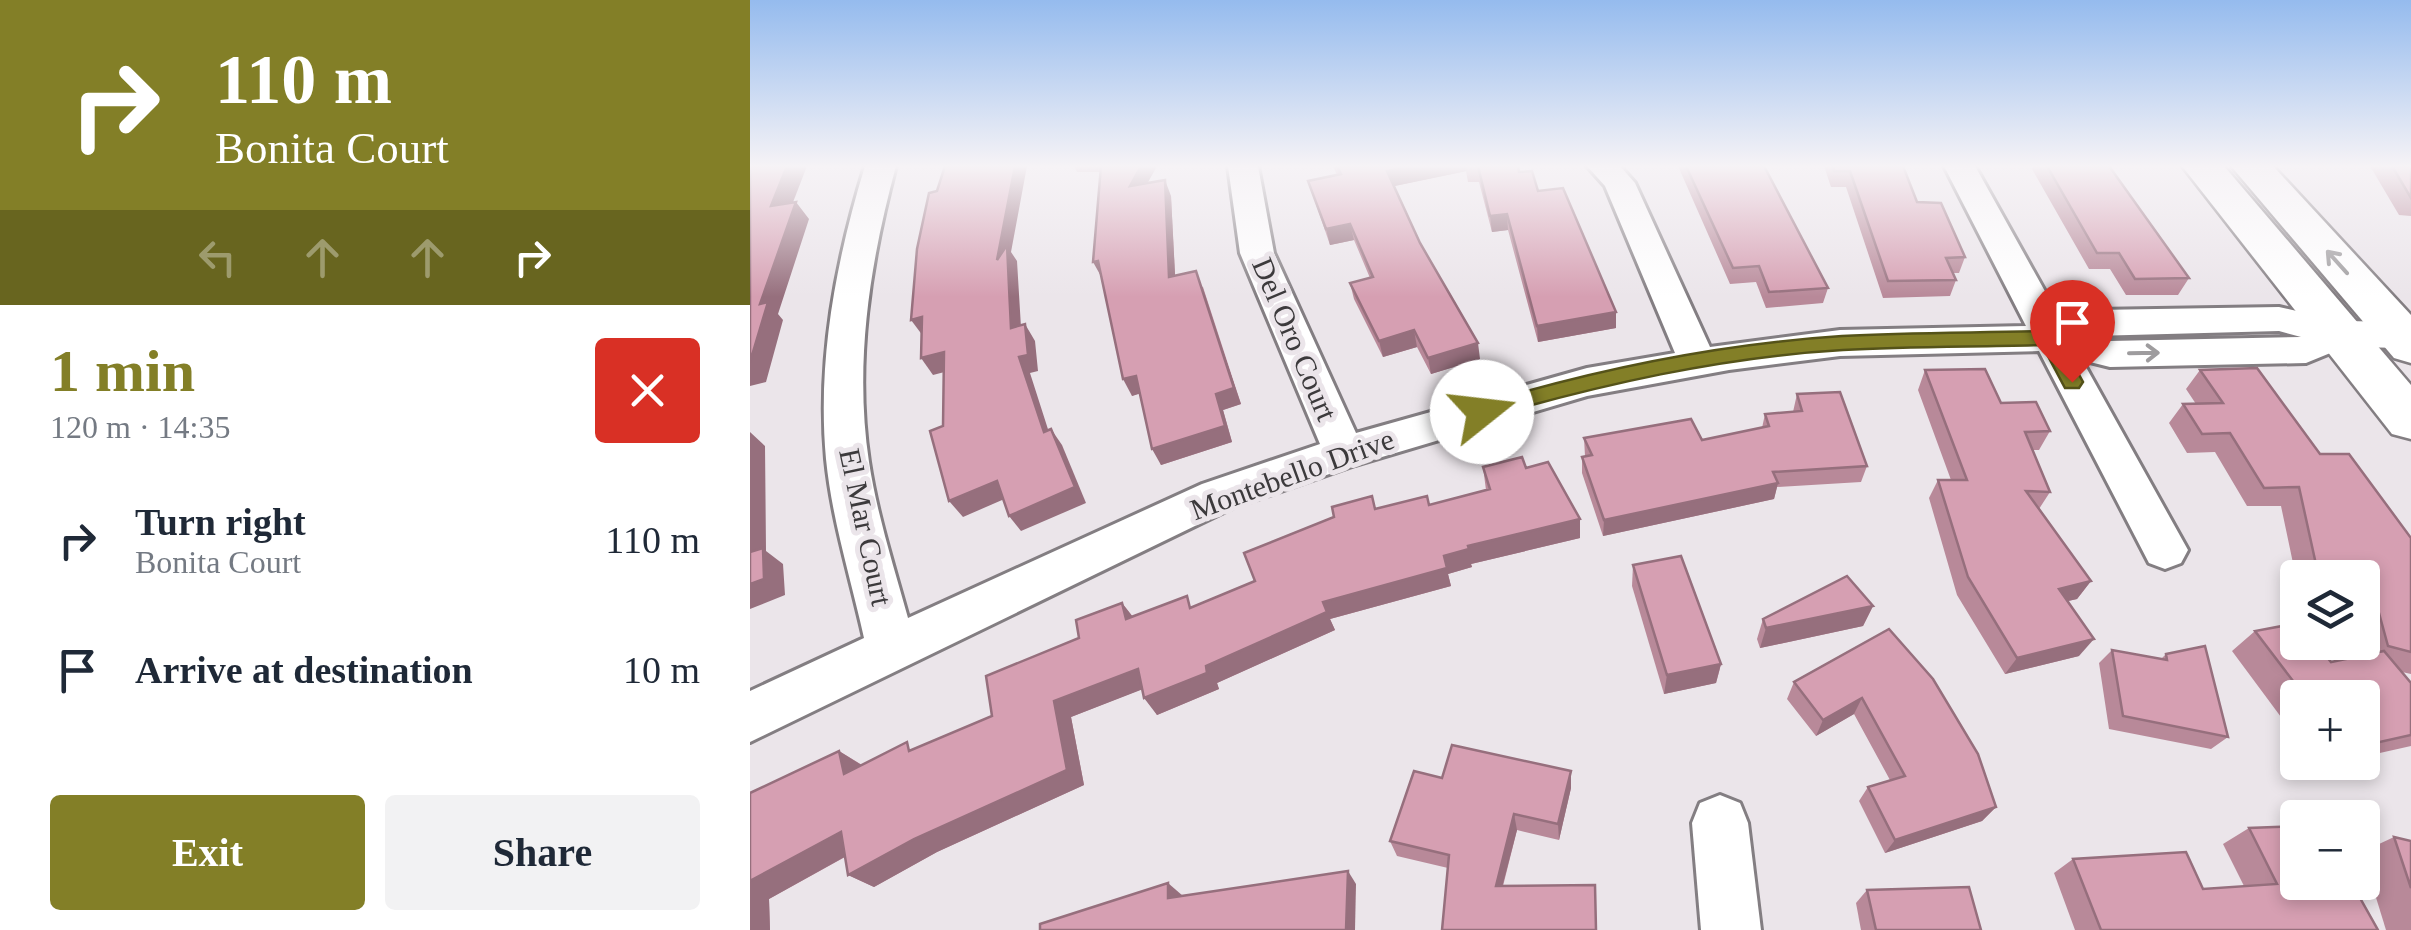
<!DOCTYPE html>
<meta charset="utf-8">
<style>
body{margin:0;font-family:"Times New Roman",serif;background:#f2f2f3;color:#1f2937;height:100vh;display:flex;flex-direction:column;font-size:38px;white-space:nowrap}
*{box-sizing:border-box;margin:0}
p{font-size:32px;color:#747a83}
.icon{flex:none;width:55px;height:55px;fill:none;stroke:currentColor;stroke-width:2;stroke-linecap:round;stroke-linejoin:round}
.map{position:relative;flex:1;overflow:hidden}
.details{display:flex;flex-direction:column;background:#fff;width:750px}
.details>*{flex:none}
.banner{background:#837f27;color:#fff;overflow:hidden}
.controls{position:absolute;left:1530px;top:560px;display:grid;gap:20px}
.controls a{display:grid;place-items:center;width:100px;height:100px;border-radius:10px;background:#fff;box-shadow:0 5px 15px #0003;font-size:50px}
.pin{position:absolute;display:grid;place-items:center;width:85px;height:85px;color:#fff;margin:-102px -42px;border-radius:50% 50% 50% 0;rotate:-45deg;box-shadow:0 0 10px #0007}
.pin .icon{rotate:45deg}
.me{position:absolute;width:110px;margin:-55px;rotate:74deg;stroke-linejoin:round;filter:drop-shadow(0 0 8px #0008)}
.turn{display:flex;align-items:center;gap:35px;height:210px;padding:0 50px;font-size:45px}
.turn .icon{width:130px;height:130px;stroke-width:2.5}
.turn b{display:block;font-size:70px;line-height:85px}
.lanes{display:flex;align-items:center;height:95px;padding:0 50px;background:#0003;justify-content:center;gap:50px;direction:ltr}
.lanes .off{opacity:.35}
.round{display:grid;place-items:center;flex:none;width:105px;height:105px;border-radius:10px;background:#f2f2f3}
.headline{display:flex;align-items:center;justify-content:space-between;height:170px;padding:0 50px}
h1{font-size:60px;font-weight:600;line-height:75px;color:#837f27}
.cta{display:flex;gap:20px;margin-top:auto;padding:20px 50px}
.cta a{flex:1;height:115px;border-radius:10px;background:#837f27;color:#fff;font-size:40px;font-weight:600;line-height:115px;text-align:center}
.cta a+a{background:#f2f2f3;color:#1f2937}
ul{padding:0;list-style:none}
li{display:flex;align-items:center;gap:30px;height:130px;padding:0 50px}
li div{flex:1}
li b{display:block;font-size:38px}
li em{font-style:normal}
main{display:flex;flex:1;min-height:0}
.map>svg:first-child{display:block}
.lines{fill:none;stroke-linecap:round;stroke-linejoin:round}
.minor-casing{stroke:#837e82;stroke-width:6}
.primary-casing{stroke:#837e82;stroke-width:5}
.minor{fill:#fff;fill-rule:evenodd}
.primary{fill:#fff;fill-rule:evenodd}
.wall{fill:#b88999}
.shaded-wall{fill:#966f7d}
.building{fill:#d69fb2;stroke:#966f7d;stroke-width:2.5}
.oneway{stroke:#9e9c9e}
.route{fill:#837f27;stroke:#555319;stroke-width:2.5}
.labels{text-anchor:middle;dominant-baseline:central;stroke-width:10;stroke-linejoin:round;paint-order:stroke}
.street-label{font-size:30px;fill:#3c3a3c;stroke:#ebe5ea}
</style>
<main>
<section class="details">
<div class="banner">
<div class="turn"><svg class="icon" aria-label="right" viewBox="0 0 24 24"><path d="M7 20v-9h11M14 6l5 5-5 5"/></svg><div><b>110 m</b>Bonita Court</div></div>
<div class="lanes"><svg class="icon off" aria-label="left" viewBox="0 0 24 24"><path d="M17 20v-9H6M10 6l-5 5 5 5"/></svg><svg class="icon off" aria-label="ahead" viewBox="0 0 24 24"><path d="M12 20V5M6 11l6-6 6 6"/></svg><svg class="icon off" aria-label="ahead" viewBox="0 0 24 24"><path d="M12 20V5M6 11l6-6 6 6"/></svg><svg class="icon" aria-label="right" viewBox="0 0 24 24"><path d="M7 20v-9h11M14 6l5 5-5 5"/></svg></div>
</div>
<div class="headline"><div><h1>1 min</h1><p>120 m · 14:35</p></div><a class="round" style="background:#d93025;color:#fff"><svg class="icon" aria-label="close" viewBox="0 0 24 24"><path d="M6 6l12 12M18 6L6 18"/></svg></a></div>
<ul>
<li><svg class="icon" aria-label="right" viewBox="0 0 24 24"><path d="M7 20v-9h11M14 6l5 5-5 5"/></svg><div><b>Turn right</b><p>Bonita Court</p></div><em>110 m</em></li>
<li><svg class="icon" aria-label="arrive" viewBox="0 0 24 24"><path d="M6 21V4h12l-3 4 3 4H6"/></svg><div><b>Arrive at destination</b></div><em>10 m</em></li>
</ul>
<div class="cta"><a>Exit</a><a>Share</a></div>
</section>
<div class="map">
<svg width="1661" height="930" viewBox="0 0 1661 930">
<rect width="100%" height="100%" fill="#ebe5ea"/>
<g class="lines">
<defs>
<g id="minor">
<path d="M115,166H146C120,262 104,363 119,462C127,515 144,567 158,618L452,484L570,444L490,253L478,166H508L524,253L606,433L837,368L925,353L855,186L837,166H870L885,183L960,347L1090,330L1276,326L1194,166H1225L1311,320L1345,310L1529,307L1590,321L1661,322V348L1595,347L1556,363L1360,367L1332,360L1438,550L1431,563L1415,569L1399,563L1289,351L1090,356L979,370L837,396L605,465L482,508L0,742V691L114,638C101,579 82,520 76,459C67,360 86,261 115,166ZM1529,331L1551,337L1360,341L1342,336Z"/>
<polygon points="970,795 990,803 998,823 1011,930 951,930 942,823 950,803"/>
</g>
<g id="primary">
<polygon points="1432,166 1474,166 1661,385 1661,439 1642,434"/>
<polygon points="1481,166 1523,166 1661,315 1661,363 1644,358"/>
</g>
</defs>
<use href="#minor" class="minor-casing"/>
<use href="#primary" class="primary-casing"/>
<use href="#minor" class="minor"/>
<use href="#primary" class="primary"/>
</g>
<g class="wall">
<polygon points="324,166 407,166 397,183 421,196 425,276 453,287 491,404 473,410 482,442 411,465 390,393 382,396 350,172 327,172"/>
<polygon points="583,166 768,166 769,172 788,191 866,328 788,342 758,230 742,232 729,182 718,182 716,171 644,186 670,243 730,359 681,374 667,347 633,357 604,299 600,283 620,278 604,240 580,245 558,181 587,175"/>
<polygon points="928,166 1014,166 1078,288 1073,303 1016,308 1006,282 980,284"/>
<polygon points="1074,166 1153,166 1167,202 1215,257 1209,273 1203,273 1206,280 1200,296 1133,298 1096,187 1081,187"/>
<polygon points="1283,166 1359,166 1439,278 1428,295 1376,295 1360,269 1339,269 1282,169"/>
<polygon points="1620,166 1661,166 1661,216 1649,215"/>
<polygon points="1175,370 1251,403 1300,431 1289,450 1283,450 1300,492 1289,509 1341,581 1327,599 1318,601 1329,656 1255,674 1207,595 1179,498 1188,480 1201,480 1168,390"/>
<polygon points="1450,370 1570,454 1661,538 1661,674 1652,672 1661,683 1661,746 1612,757 1612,698 1548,698 1548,740 1482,651 1505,631 1581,662 1614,656 1610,642 1612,642 1612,578 1548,578 1548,587 1531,506 1497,506 1465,452 1437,453 1419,423 1433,404 1446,404 1436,389"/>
<polygon points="1047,394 1117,466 1111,482 1027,487 1024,499 853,536 832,473 832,457 835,456 834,438 952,440 1012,428 1015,414 1043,412"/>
<polygon points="733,467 776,468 830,538 721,564 722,567 698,574 701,586 580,619 585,630 467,683 469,689 407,715 392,689 321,717 334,785 187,852 124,887 98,875 95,857 19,899 20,930 0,930 89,751 112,765 166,748 242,716 329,638 372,603 383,617 444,607 505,581 626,509 679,505 736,490"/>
<polygon points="883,565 971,664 966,683 914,694 882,586"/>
<polygon points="1123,606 1113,626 1010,648 1007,639 1013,619"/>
<polygon points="1139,629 1246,807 1232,821 1135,853 1109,801 1118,787 1140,780 1104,714 1066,736 1037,699 1044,682"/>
<polygon points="1362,650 1411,659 1416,654 1478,737 1461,749 1359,729 1349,663"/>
<polygon points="1564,762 1588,762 1567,767"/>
<polygon points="692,778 821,788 809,840 767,830 753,886 846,930 698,868 647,856 640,841"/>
<polygon points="1499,828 1628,930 1325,930 1304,873 1323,859 1453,889 1494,886 1473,844"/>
<polygon points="1644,837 1661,841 1661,930 1636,930 1612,852"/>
<polygon points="1117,890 1231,930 1111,930 1106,903"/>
</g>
<g class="shaded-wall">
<polygon points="37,166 57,166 35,223 21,206"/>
<polygon points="265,166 277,166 261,252 267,261 272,344 261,328 247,260"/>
<polygon points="391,166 407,166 387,202 380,186"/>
<polygon points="658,166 716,166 717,171 640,187 637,171"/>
<polygon points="415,180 421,196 426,293 419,277"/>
<polygon points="46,202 59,219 28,314 33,320 16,382 0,386 0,362 10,304"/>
<polygon points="757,214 758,230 742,232 740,216"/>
<polygon points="600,224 604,240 580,245 576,229"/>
<polygon points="348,261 352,278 343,262"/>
<polygon points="446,271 491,404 473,410 482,442 411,465 402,449 466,394"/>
<polygon points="866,312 866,328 788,342 787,326"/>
<polygon points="172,317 173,336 161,320"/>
<polygon points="275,324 285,341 288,371 280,373 304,448 294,432 269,357"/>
<polygon points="664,330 667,347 633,357 629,341"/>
<polygon points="728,343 730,359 681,374 678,358"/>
<polygon points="194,352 206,369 183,375 171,358"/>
<polygon points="386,376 395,392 382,396 373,379"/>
<polygon points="301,429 312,445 336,503 271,531 259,516"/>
<polygon points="0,432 15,446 16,551 33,564 35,595 0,609"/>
<polygon points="247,481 259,497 213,517 199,501"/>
<polygon points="1028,483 1024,499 853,536 854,520"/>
<polygon points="830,519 830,538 721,564 722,567 698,574 701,586 580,619 585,630 467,683 469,689 407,715 394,698 573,602 718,546"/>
<polygon points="1341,581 1327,599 1296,606 1309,589"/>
<polygon points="372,603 386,621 376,619"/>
<polygon points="1123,606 1113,626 1010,648 1016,628"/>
<polygon points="1344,639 1329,656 1255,674 1267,658"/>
<polygon points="971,664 966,683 914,694 917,675"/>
<polygon points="388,669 401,686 321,717 334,785 187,852 124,887 98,875 304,701"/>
<polygon points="1112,698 1104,714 1066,736 1073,720"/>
<polygon points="89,751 113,766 94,774"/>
<polygon points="821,771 821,788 809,840 808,824"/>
<polygon points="1246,807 1232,821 1135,853 1145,840"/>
<polygon points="764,814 767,830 749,899 746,886"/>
<polygon points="91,832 116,845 19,899 20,930 0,930 0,881"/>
<polygon points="598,871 606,884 605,930 596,930"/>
<polygon points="418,883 433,896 418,898"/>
</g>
<g class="building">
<polygon points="0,166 37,166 21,206 46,202 10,304 18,302 0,362"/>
<polygon points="195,166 265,166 247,260 257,245 261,328 275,324 278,355 269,357 294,432 301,429 325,487 259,516 247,481 199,501 180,431 193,426 194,352 171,358 172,317 161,320 167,249 179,193 187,191"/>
<polygon points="351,166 391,166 380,186 415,180 419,277 446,271 484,388 466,394 475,426 402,449 386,376 373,379 348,261 343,262"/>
<polygon points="587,166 658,166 637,171 670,243 728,343 678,358 664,330 629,341 600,283 623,277 600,224 576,229 558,181 591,174"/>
<polygon points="728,166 768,166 769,172 782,171 788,191 813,188 866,312 787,326 757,214 740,216"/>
<polygon points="936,166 1014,166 1078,288 1019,292 1009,266 983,268"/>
<polygon points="1083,166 1153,166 1167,202 1191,203 1215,257 1196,258 1206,280 1138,281 1100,171 1084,171"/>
<polygon points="1297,166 1359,166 1439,278 1385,279 1369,253 1347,253"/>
<polygon points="1642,166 1661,166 1661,198"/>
<polygon points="1507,368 1570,454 1599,454 1661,538 1661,652 1638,646 1623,591 1612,589 1612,578 1569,578 1549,487 1514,488 1480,433 1452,434 1433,404 1473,403 1450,370"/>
<polygon points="1235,369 1251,403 1286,402 1300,431 1275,432 1300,492 1276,491 1341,581 1309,589 1344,639 1267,658 1218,577 1188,480 1217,480 1175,370"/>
<polygon points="1090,392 1117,466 1023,472 1028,483 854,520 832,457 842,455 834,438 941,419 952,440 1019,426 1015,414 1052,411 1047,394"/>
<polygon points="772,457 776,468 798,462 830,519 718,546 719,549 694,556 697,568 573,602 577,612 456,666 457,673 394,698 388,669 304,701 317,770 164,839 98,875 91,832 0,881 0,793 89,751 94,774 157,742 159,751 242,716 236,676 329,638 326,620 372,603 376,619 437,596 440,608 505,581 494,553 584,517 582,507 622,496 625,509 677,496 679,505 740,489 733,467"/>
<polygon points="13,548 14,579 0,584 0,552"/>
<polygon points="931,556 971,664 917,675 883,565"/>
<polygon points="1097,576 1123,606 1016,628 1013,619"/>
<polygon points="1548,623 1548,642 1565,642 1581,662 1634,651 1661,683 1661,735 1612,746 1612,698 1556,698 1505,631"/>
<polygon points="1139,629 1183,679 1228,754 1246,807 1145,840 1118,787 1155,776 1112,698 1073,720 1044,682"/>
<polygon points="1455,646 1478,737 1373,716 1362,650 1417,660 1416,654"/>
<polygon points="702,745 821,771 808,824 764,814 746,886 845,885 846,930 692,930 699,855 640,841 664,771 692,778"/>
<polygon points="1548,826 1548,882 1601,882 1628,930 1351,930 1323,859 1436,852 1453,889 1527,884 1499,828"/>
<polygon points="1644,837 1661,841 1661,888"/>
<polygon points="598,871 596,930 290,930 290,924 418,883 418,898"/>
<polygon points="1219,887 1231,930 1126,930 1117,890"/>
</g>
<defs><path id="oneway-shaft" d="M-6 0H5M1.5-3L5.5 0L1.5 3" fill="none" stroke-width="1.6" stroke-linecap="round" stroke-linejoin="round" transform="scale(2.5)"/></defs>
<g class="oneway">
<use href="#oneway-shaft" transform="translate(1587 262) rotate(-132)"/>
<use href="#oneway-shaft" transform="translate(1394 353) rotate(-1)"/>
</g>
<linearGradient id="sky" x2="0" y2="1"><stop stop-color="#95bbee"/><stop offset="0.56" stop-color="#f6f3f6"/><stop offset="1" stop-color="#f6f3f6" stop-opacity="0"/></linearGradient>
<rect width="1661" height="297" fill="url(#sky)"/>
<path class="route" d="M1298,331L1306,333L1333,382L1329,388H1315L1292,345C1226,347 1159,346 1093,350C971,357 849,385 732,419L722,412L725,406C843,370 968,344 1092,336C1161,332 1230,333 1298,331Z"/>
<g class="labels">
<g class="street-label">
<text transform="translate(545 339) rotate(67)">Del Oro Court</text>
<text transform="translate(542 474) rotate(-20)">Montebello Drive</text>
<text transform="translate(116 527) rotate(78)">El Mar Court</text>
</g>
</g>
</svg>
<div class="controls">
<a><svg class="icon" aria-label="layers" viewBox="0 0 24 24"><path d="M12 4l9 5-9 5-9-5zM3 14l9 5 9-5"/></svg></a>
<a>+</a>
<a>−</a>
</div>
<div class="pin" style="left:1322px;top:382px;background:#d93025"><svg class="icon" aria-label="arrive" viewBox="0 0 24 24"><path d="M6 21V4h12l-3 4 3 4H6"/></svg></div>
<svg class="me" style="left:732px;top:412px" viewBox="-20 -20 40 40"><circle r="19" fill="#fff"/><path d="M0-13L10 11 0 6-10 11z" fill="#837f27"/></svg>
</div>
</main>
